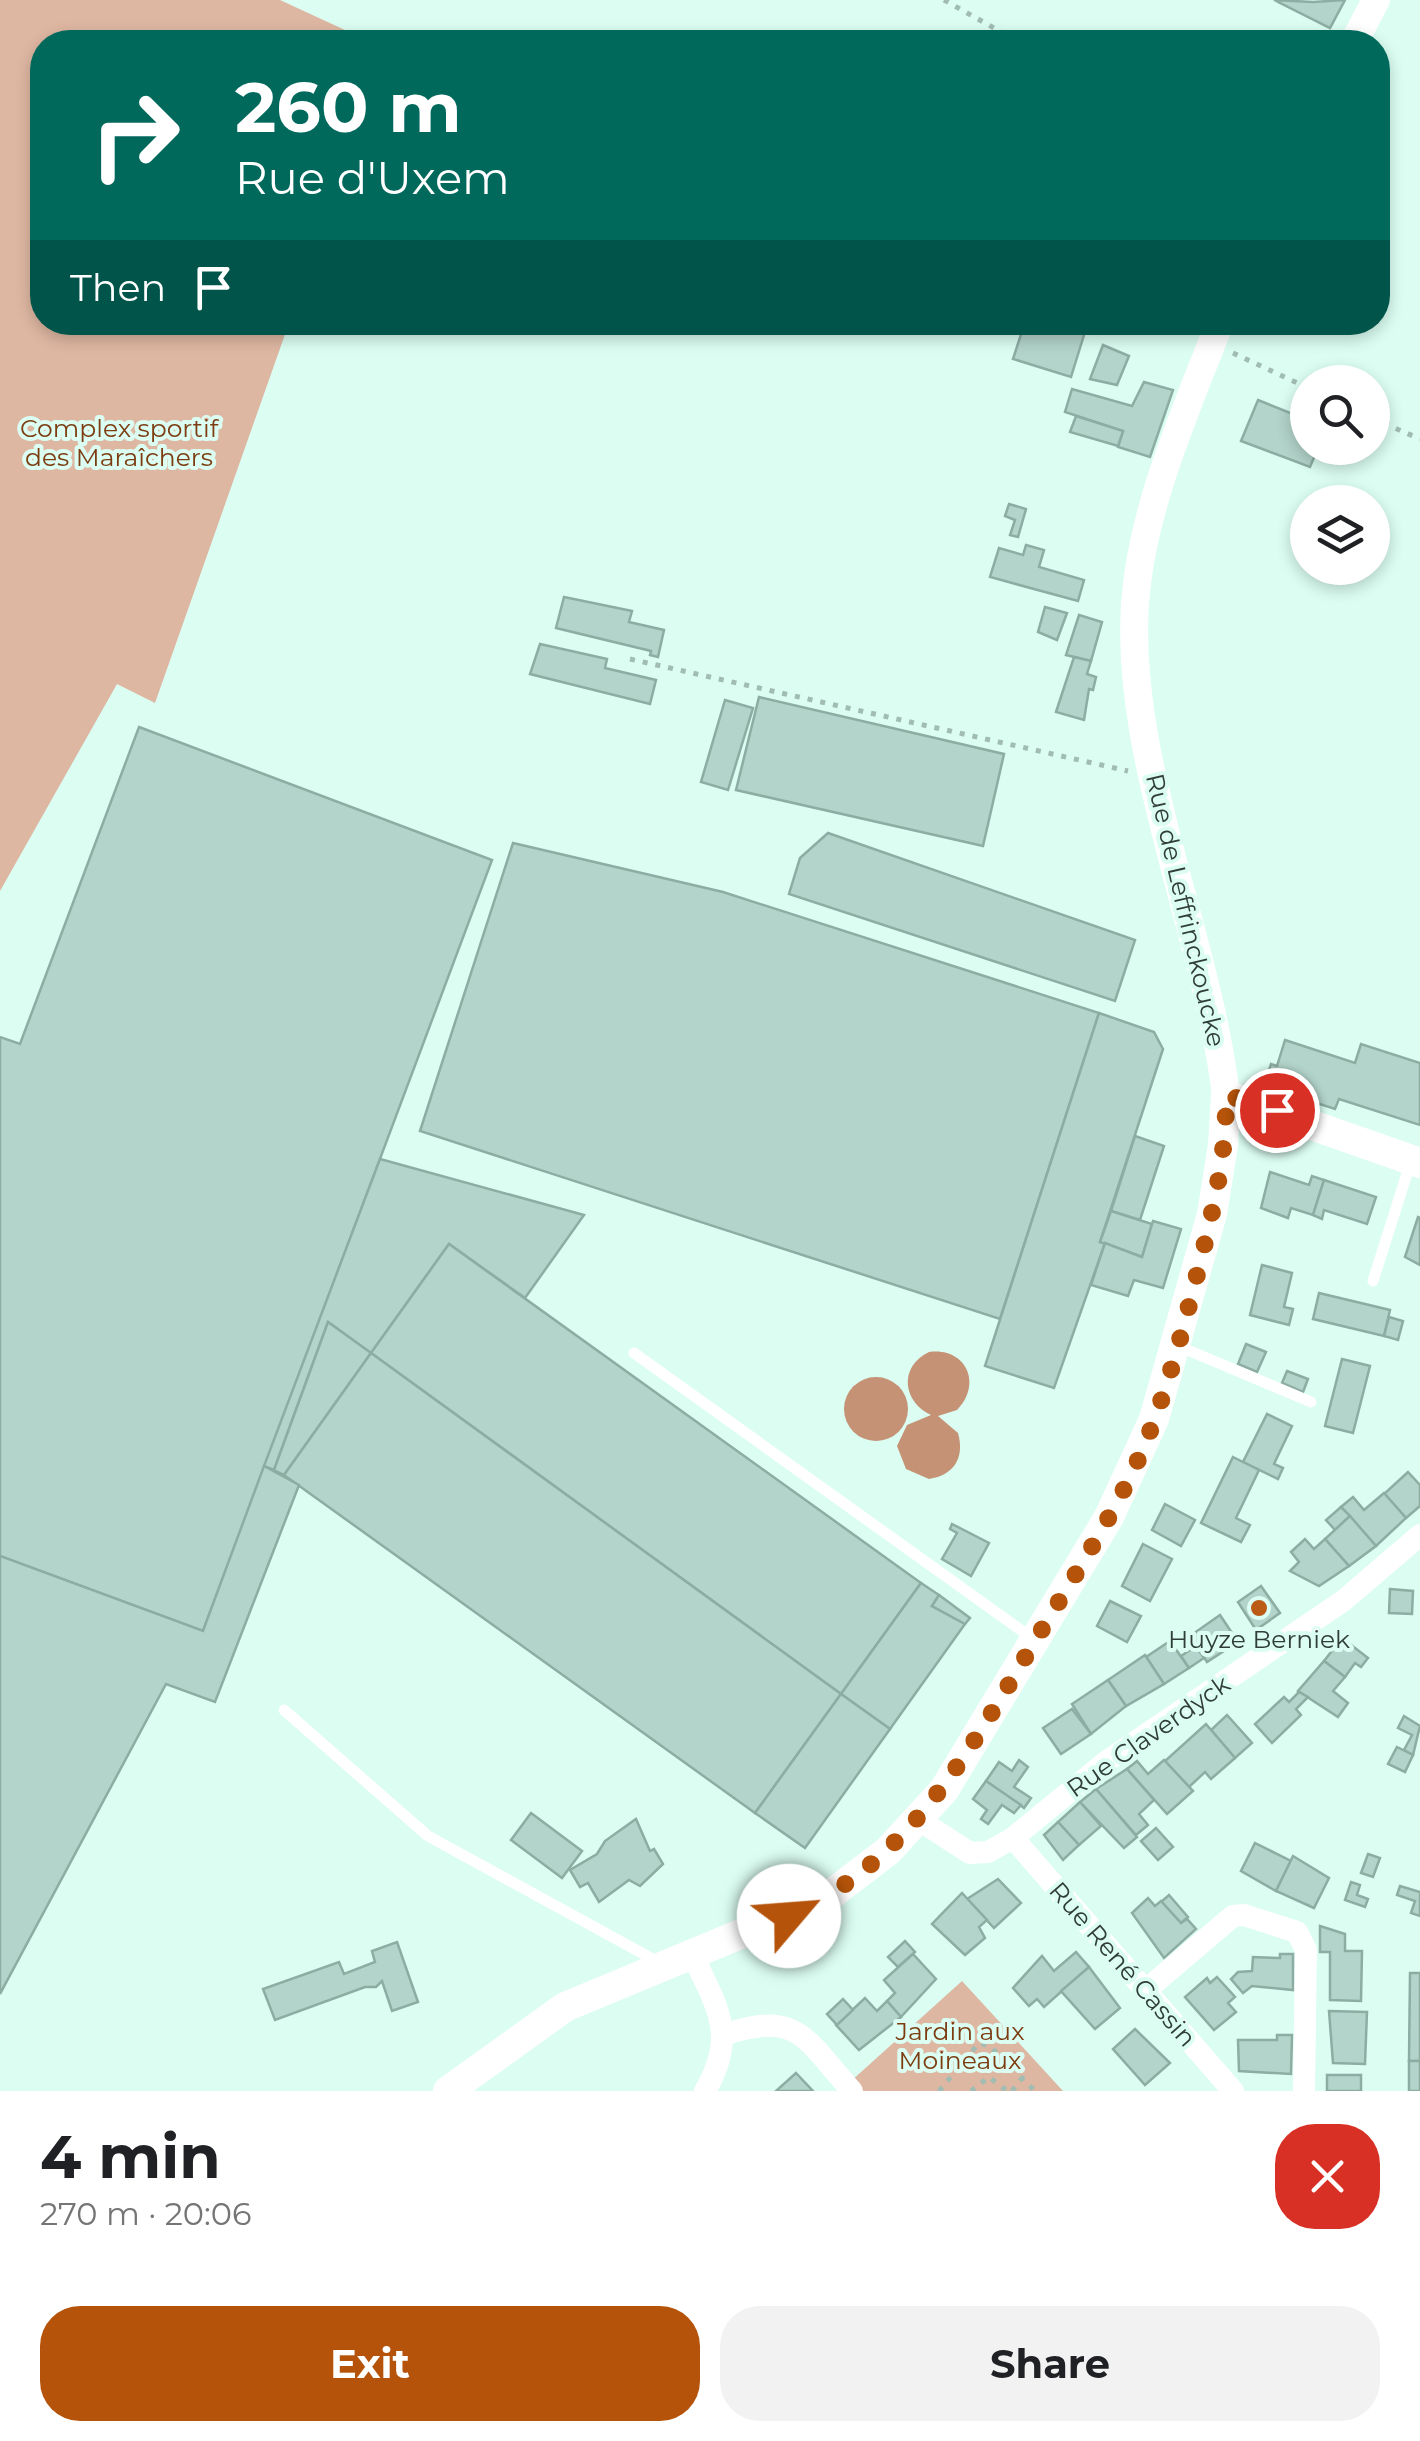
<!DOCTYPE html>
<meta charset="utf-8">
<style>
body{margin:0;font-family:Montserrat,sans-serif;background:#f2f2f2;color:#202124;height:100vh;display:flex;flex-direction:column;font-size:38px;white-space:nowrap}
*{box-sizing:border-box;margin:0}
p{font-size:32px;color:#757577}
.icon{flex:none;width:55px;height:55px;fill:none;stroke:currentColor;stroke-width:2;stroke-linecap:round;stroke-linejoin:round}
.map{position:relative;height:2091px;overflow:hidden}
.sheet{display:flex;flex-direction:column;background:#fff;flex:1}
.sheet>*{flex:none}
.hud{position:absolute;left:30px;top:30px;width:1360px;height:305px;border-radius:40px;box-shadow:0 5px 15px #0003;background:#00695c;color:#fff;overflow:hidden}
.fabs{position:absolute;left:1290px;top:365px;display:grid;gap:20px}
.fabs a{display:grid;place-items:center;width:100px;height:100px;border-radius:50%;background:#fff;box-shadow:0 5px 15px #0003;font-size:50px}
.pin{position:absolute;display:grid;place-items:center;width:85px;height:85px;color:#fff;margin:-42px;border:5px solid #fff;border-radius:50%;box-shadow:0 2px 10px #0007}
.me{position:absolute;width:110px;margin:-55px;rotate:63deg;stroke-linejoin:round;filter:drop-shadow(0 0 8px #0008)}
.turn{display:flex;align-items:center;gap:35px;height:210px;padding:0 40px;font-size:45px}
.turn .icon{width:130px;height:130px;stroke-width:2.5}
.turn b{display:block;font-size:70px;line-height:85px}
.then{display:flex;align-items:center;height:95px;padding:0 40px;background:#0003;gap:20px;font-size:38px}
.round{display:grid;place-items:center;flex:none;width:105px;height:105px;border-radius:40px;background:#f2f2f2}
.head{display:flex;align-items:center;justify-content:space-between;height:170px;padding:0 40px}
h1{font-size:60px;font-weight:700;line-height:75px}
.primary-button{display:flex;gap:20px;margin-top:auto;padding:20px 40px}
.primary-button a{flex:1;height:115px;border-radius:40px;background:#b45309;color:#fff;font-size:40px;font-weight:700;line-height:115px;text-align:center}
.primary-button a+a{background:#f2f2f2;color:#202124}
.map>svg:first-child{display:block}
.park{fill:#deb7a2}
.water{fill:#c59275}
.building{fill:#b3d4ca;stroke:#8dada3;stroke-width:2.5}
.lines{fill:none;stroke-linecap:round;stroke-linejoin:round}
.path{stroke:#a1bcb3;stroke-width:5;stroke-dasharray:5 8;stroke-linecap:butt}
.service{stroke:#fff;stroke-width:11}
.minor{stroke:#fff;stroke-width:22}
.tertiary{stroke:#fff;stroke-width:28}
.secondary{stroke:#fff;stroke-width:30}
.route{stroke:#b45309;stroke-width:18;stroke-dasharray:0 32.4}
.poi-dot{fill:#bb5c16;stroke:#dbfdf2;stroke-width:4}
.labels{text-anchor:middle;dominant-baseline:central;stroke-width:8;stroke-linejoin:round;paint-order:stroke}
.park-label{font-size:25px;fill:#7c3c10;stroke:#dbfdf2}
.street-label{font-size:25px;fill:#303d39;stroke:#dbfdf2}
.poi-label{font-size:25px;fill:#303d39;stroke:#dbfdf2}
</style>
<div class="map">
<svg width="1420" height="2091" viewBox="0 0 1420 2091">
<rect width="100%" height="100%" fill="#dbfdf2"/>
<g class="park">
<polygon points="0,0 280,0 371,42 42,42 42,322 289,323 155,703 117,684 0,891"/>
<polygon points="962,1981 1063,2091 840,2091"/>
</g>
<g class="water">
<path d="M929,1352C966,1347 983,1384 957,1410L938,1416L958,1433C965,1458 954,1475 929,1479L906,1469L897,1446L907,1425L931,1415C903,1402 898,1367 929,1352Z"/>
<circle cx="876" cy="1409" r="32"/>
</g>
<g class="building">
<polygon points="1274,0 1313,2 1345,0 1330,28"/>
<polygon points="1025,322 1088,322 1071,377 1013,359"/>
<polygon points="1103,345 1129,356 1117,385 1090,379"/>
<polygon points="1144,382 1173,390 1150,457 1118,447 1123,431 1065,412 1072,389 1132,406"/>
<polygon points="1258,400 1308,420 1308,448 1318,448 1310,467 1241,441"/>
<polygon points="1076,416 1123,431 1118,446 1070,432"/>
<polygon points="1009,504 1026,509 1018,537 1010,535 1015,520 1005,516"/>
<polygon points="1026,545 1044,550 1039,567 1084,580 1078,601 990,577 999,548 1023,555"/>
<polygon points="564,597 632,611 629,622 664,630 658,657 650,655 651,651 556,628"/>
<polygon points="1045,607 1067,613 1057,640 1038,632"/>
<polygon points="1079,615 1102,622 1091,661 1066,655"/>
<polygon points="540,644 607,659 605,668 656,680 650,704 530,674"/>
<polygon points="1074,657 1091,661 1087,674 1096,677 1093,690 1089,689 1084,720 1056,712"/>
<polygon points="759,697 1004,754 983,846 736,790"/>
<polygon points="725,700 753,708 728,790 701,782"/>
<polygon points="139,727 492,860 203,1631 0,1556 0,1037 20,1044"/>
<polygon points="828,833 1135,940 1115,1001 789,894 800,858"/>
<polygon points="513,843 723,892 1099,1013 1000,1319 420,1131"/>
<polygon points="1099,1013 1154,1032 1163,1049 1100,1242 1105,1243 1054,1388 985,1366"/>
<polygon points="1285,1040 1355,1063 1361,1044 1420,1063 1420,1125 1339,1099 1335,1109 1264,1086 1271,1064 1277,1066"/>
<polygon points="1135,1136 1164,1146 1140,1220 1111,1211"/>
<polygon points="380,1159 584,1215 525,1298 449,1244 371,1353 328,1322 274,1470 264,1466"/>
<polygon points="1270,1172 1309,1185 1312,1176 1324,1180 1313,1215 1291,1208 1288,1218 1261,1208"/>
<polygon points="1324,1180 1376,1197 1367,1224 1324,1210 1322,1219 1313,1215"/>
<polygon points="1111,1211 1152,1224 1142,1257 1100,1242"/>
<polygon points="1418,1217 1420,1218 1420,1265 1405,1257"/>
<polygon points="1153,1221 1181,1229 1163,1288 1134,1280 1128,1296 1091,1285 1105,1243 1142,1257"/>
<polygon points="449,1244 921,1583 841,1694 371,1353"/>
<polygon points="1262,1265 1292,1273 1284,1307 1293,1309 1289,1325 1250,1315"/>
<polygon points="1319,1293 1390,1310 1384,1336 1313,1319"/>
<polygon points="1389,1317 1403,1321 1398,1340 1384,1336"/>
<polygon points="328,1322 371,1353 284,1475 274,1470"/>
<polygon points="1246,1344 1266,1352 1257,1372 1238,1364"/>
<polygon points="371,1353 841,1694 755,1813 284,1475"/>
<polygon points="1342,1359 1370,1366 1353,1433 1325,1426"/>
<polygon points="1287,1371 1308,1379 1303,1392 1282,1383"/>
<polygon points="1267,1414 1292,1426 1274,1464 1283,1468 1278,1479 1243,1462"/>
<polygon points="1233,1457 1259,1470 1236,1518 1250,1525 1241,1542 1201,1523"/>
<polygon points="264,1466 299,1485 215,1702 166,1684 0,1994 0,1556 203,1631"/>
<polygon points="1408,1472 1420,1485 1420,1506 1406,1518 1384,1494"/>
<polygon points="1384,1493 1406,1518 1376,1546 1341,1507 1353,1497 1364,1510"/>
<polygon points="1165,1504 1195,1520 1181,1546 1152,1530"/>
<polygon points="1341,1507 1350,1516 1335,1530 1326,1520"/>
<polygon points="1350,1516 1376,1546 1349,1566 1325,1539"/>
<polygon points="952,1524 989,1543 971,1576 942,1559 957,1533 950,1529"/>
<polygon points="1305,1539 1314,1549 1325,1539 1349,1566 1319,1586 1290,1571 1299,1562 1291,1552"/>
<polygon points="1143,1544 1172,1559 1150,1601 1122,1586"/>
<polygon points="921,1583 939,1595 932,1606 965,1624 890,1729 841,1694"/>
<polygon points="1261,1586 1280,1613 1256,1630 1238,1602"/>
<polygon points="1390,1589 1413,1591 1412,1614 1389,1613"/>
<polygon points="939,1595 970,1618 965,1624 932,1606"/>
<polygon points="1110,1601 1141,1616 1127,1642 1097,1626"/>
<polygon points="1220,1615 1238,1642 1207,1662 1190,1636"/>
<polygon points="1342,1638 1368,1658 1361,1667 1355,1663 1345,1677 1324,1661"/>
<polygon points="1170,1641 1189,1668 1164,1684 1146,1657"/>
<polygon points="1196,1646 1204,1658 1189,1668 1181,1656"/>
<polygon points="1145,1655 1164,1684 1126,1706 1108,1680"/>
<polygon points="1324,1661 1345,1677 1333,1691 1348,1703 1338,1717 1298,1691"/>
<polygon points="1108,1680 1126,1706 1091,1734 1072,1704"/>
<polygon points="1299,1692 1308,1697 1296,1709 1301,1715 1272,1743 1255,1724 1284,1697 1289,1702"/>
<polygon points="841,1694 890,1729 805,1848 755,1813"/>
<polygon points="1072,1709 1091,1734 1061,1754 1043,1728"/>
<polygon points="1227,1715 1252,1743 1235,1758 1211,1730"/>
<polygon points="1404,1716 1420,1726 1413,1755 1404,1750 1412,1735 1398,1728"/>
<polygon points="1206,1724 1235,1758 1211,1779 1205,1772 1189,1787 1165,1761"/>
<polygon points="1397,1747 1413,1755 1405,1772 1388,1764"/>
<polygon points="1019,1760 1028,1767 1014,1787 1031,1798 1024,1808 986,1781 999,1762 1012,1771"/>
<polygon points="1164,1760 1193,1791 1167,1814 1127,1769 1137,1761 1148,1774"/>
<polygon points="1127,1769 1154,1800 1139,1814 1148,1825 1136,1835 1096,1789"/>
<polygon points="986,1781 1021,1805 1014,1813 1002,1805 988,1824 981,1819 987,1810 973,1799"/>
<polygon points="1096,1789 1137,1837 1124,1848 1080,1802"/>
<polygon points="1080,1802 1101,1826 1079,1845 1058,1822"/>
<polygon points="531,1813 582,1851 562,1878 511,1840"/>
<polygon points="636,1819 650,1851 654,1849 663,1864 640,1886 629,1880 599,1902 588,1883 580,1887 570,1870 597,1854 605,1841"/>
<polygon points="1058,1822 1079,1845 1063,1860 1044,1835"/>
<polygon points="1156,1828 1173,1847 1158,1860 1141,1841"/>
<polygon points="1255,1843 1291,1861 1276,1891 1241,1871"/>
<polygon points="1368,1854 1380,1858 1373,1877 1361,1873"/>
<polygon points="1293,1856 1329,1878 1314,1908 1276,1891"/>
<polygon points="998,1879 1021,1903 994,1928 967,1899"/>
<polygon points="1351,1882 1360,1885 1357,1895 1368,1899 1365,1907 1345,1900"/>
<polygon points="1400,1886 1420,1892 1420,1916 1411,1913 1415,1901 1397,1895"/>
<polygon points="962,1893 987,1920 979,1927 985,1938 965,1955 932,1924"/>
<polygon points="1169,1895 1188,1917 1181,1923 1161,1902"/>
<polygon points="1148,1898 1155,1906 1161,1901 1181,1923 1187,1919 1196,1929 1164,1958 1132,1913"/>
<polygon points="1320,1926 1345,1934 1345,1951 1362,1951 1361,2001 1330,2000 1330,1952 1320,1952"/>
<polygon points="905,1941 915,1952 898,1967 888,1957"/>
<polygon points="397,1942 418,2002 392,2011 382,1981 376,1987 365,1987 275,2020 263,1989 339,1962 344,1974 375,1962 372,1951"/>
<polygon points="1076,1952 1089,1967 1044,2007 1037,1999 1029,2006 1013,1988 1042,1956 1054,1971"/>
<polygon points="913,1954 936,1979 901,2017 887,2001 895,1993 884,1980"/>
<polygon points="1280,1954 1293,1954 1293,1990 1252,1986 1243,1993 1231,1979 1238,1972 1252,1971 1253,1957 1280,1958"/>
<polygon points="1089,1967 1120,2008 1095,2029 1061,1991"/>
<polygon points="1410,1973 1420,1973 1420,2061 1409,2061"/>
<polygon points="1217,1977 1235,1997 1228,2003 1236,2012 1214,2030 1185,1997 1207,1978 1210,1983"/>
<polygon points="865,1998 877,2011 887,2001 901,2017 859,2050 836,2025"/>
<polygon points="843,1999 853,2010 837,2025 827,2014"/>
<polygon points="1329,2011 1367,2012 1365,2064 1333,2063"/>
<polygon points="1135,2029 1170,2063 1145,2085 1113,2049"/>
<polygon points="1277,2035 1292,2035 1291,2074 1239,2071 1238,2040 1277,2040"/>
<rect x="1409" y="2061" width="11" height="30"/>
<polygon points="796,2073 813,2091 776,2091"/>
<rect x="1327" y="2075" width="34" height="16"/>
</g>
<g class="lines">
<g class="path">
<polyline points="944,0 1019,42"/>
<polyline points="1233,353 1308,388"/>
<polyline points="1372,418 1420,439"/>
<polyline points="630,659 1128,771"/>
<polyline points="939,2091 979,2043 990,2046 1035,2091"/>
<polyline points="971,2091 989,2077 1007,2091"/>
<polyline points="1012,2091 1022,2078"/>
</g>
<g class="service">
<polyline points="1373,1281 1410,1164"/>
<polyline points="1178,1346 1311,1402"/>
<polyline points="634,1353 1032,1638"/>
<polyline points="284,1710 428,1836 660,1963"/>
</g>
<g class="minor">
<polyline points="919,1820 970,1853 988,1852 1013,1838 1107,1761 1343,1601 1420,1535"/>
<polyline points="1013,1838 1233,2091"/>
<path d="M692,1954C717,2007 738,2035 705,2091"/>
<polyline points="1146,1990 1233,1916 1244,1915 1297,1932 1306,1950 1304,2091"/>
<path d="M724,2035C798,2009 806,2040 852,2091"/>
</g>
<g class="tertiary">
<polyline points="1354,42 1376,0"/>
<path d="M1220,322C1186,411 1141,509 1135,605C1125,760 1207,937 1226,1095"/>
</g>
<polyline class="secondary" points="448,2091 565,2007 825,1899 888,1851 944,1790 1109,1517 1154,1419 1212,1214 1223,1145 1226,1095 1420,1163"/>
</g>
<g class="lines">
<path class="route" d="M789,1916C909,1862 967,1754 1032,1646C1066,1589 1102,1534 1131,1475C1163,1409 1181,1337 1199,1267C1213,1211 1227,1153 1226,1095L1277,1110"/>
</g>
<circle class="poi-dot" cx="1259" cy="1608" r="10"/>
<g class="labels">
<g class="park-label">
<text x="119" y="428">Complex sportif<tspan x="119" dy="29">des Maraîchers</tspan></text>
<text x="960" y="2031">Jardin aux<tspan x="960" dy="29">Moineaux</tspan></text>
</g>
<g class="street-label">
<text transform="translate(1186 910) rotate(77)">Rue de Leffrinckoucke</text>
<text transform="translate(1148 1736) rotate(-35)">Rue Claverdyck</text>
<text transform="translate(1123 1964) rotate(49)">Rue René Cassin</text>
</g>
<g class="poi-label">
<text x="1259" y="1639">Huyze Berniek</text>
</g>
</g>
</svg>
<div class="fabs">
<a><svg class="icon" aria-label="search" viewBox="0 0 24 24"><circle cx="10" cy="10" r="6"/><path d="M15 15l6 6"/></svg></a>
<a><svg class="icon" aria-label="layers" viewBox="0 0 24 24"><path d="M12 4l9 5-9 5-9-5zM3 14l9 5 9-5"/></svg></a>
</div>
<div class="pin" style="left:1277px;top:1110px;background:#d93025"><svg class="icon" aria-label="arrive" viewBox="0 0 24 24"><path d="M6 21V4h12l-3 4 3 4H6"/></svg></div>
<svg class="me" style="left:789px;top:1916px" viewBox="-20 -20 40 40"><circle r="19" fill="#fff"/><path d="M0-13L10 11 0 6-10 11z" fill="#b45309"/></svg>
<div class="hud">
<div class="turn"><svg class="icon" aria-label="right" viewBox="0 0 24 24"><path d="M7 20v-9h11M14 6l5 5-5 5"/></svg><div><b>260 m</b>Rue d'Uxem</div></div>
<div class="then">Then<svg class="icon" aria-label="arrive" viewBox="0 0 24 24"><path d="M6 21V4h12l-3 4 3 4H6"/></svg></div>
</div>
</div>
<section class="sheet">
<div class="head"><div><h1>4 min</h1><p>270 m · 20:06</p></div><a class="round" style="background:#d93025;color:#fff"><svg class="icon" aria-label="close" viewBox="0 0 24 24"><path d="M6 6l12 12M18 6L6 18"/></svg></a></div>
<div class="primary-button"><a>Exit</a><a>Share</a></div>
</section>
